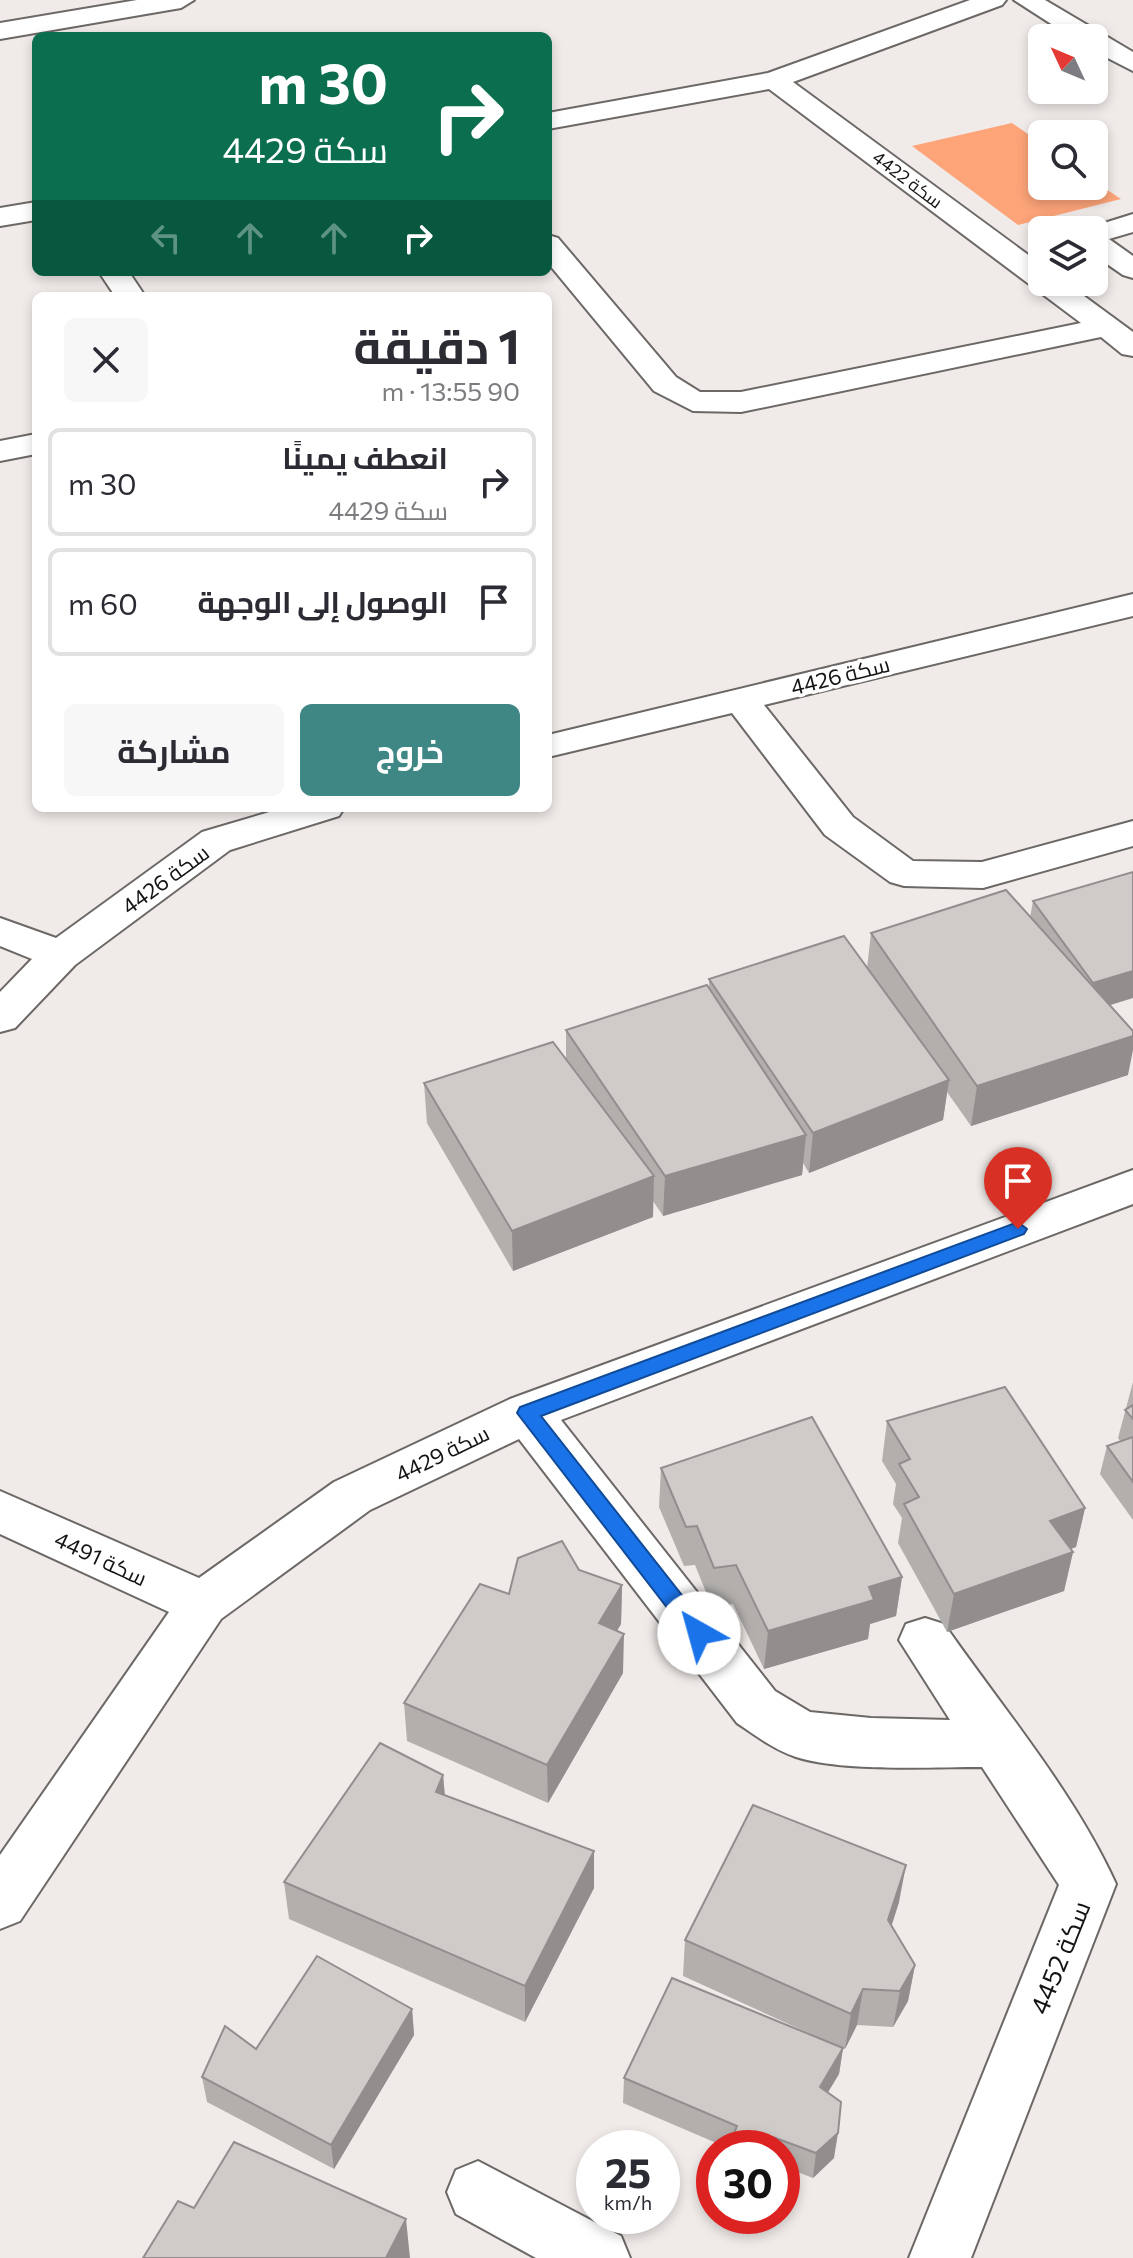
<!DOCTYPE html>
<html lang="ar">
<meta charset="utf-8">
<style>
body{margin:0;font-family:Commissioner,Cairo,sans-serif;background:#f7f7f7;color:#2b2b33;direction:rtl;height:100vh;display:flex;flex-direction:column;font-size:30px;white-space:nowrap}
*{box-sizing:border-box;margin:0}
p{font-size:26px;color:#7c7c81}
.icon{flex:none;width:44px;height:44px;fill:none;stroke:currentColor;stroke-width:2;stroke-linecap:round;stroke-linejoin:round}
.map{position:relative;flex:1;overflow:hidden;direction:ltr}
.sheet{position:absolute;left:32px;top:292px;width:520px;height:520px;display:flex;flex-direction:column;background:#fff;border-radius:12px;box-shadow:0 4px 12px #0003;direction:rtl}
.sheet>*{flex:none}
.guide{position:absolute;left:32px;top:32px;width:520px;height:244px;border-radius:12px;box-shadow:0 4px 12px #0003;direction:rtl;background:#0b6e4f;color:#fff;overflow:hidden}
.needle{width:52px;rotate:314deg}
.controls{position:absolute;left:1028px;top:24px;display:grid;gap:16px}
.controls a{display:grid;place-items:center;width:80px;height:80px;border-radius:12px;background:#fff;box-shadow:0 4px 12px #0003;font-size:40px}
.speed{position:absolute;left:576px;top:2130px;display:flex;gap:16px;font-size:40px;font-weight:700;text-align:center}
.speed>*{display:grid;place-content:center;width:104px;height:104px;border-radius:50%;background:#fff;box-shadow:0 4px 12px #0003;line-height:1}
.speed small{font-size:20px;font-weight:400}
.speed .limit{border:12px solid #d22;background:#fff;color:#111}
.pin{position:absolute;display:grid;place-items:center;width:68px;height:68px;color:#fff;margin:-82px -34px;border-radius:50% 50% 50% 0;rotate:-45deg;box-shadow:0 0 8px #0007}
.pin .icon{rotate:45deg}
.me{position:absolute;width:88px;margin:-44px;rotate:322deg;stroke-linejoin:round;filter:drop-shadow(0 0 6px #0008)}
.turn{display:flex;align-items:center;gap:28px;height:168px;padding:0 32px;font-size:36px}
.turn .icon{width:104px;height:104px;stroke-width:2.5}
.turn b{display:block;font-size:56px;line-height:68px}
.lanes{display:flex;align-items:center;height:76px;padding:0 32px;background:#0003;justify-content:center;gap:40px;direction:ltr}
.lanes .off{opacity:.35}
.round{display:grid;place-items:center;flex:none;width:84px;height:84px;border-radius:12px;background:#f7f7f7}
.headline{display:flex;align-items:center;justify-content:space-between;height:136px;padding:0 32px}
h1{font-size:48px;font-weight:700;line-height:60px}
.action{display:flex;gap:16px;margin-top:auto;padding:16px 32px}
.action a{flex:1;height:92px;border-radius:12px;background:#3f8785;color:#fff;font-size:32px;font-weight:700;line-height:92px;text-align:center}
.action a+a{background:#f7f7f7;color:#2b2b33}
ul{padding:0;list-style:none}
li{display:flex;align-items:center;gap:24px;height:108px;margin:0 16px 12px;padding:0 16px;border:4px solid #e1e1e2;border-radius:12px}
li div{flex:1}
li b{display:block;font-size:30px}
li em{font-style:normal}
.map>svg:first-child{display:block}
.green{fill:#fda479}
.lines{fill:none;stroke-linecap:round;stroke-linejoin:round}
.minor-casing{stroke:#6b6866;stroke-width:4}
.minor{fill:#fff;fill-rule:evenodd}
.wall{fill:#b2afad}
.shaded-wall{fill:#918e8d}
.building{fill:#cfcbc9;stroke:#918e8d;stroke-width:2}
.route{fill:#1a73e8;stroke:#114b97;stroke-width:2}
.labels{text-anchor:middle;dominant-baseline:central;stroke-width:7;stroke-linejoin:round;paint-order:stroke}
.far-street-label{font-size:18px;fill:#161413;stroke:#fff}
.street-label{font-size:22px;fill:#161413;stroke:#fff}
.near-street-label{font-size:26px;fill:#161413;stroke:#fff}
</style>
<div class="map">
<svg width="1133" height="2258" viewBox="0 0 1133 2258">
<rect width="100%" height="100%" fill="#f0ebe9"/>
<polygon class="green" points="1012,123 1042,144 1042,186 1094,186 1094,181 1121,199 1018,225 912,146"/>
<g class="lines">
<defs>
<g id="minor">
<polygon points="137,0 194,0 181,8 0,39 0,23"/>
<polygon points="970,0 1006,0 1002,5 793,82 1042,265 1042,282 1065,282 1133,332 1133,356 1122,354 1101,337 741,412 693,411 654,391 548,263 548,235 558,238 676,377 700,392 741,392 1081,323 769,89 548,129 548,113 768,73"/>
<polygon points="1014,0 1045,0 1133,52 1133,71 1094,51 1094,38 1073,38"/>
<polygon points="36,202 36,220 0,226 0,208"/>
<polygon points="1133,214 1133,232 1109,239 1133,256 1133,278 1123,275 1094,255 1094,230 1082,230"/>
<polygon points="99,272 129,272 145,296 115,296"/>
<polygon points="36,434 36,454 0,461 0,441"/>
<polygon points="1133,594 1133,616 764,705 853,817 913,861 982,862 1133,821 1133,846 997,884 983,888 904,886 890,882 825,835 732,713 548,757 548,735"/>
<polygon points="283,808 344,808 339,816 230,850 75,965 15,1028 0,1032 0,992 32,959 0,946 0,918 56,938 202,832"/>
<path d="M1133,1170V1204L561,1420L775,1691L810,1712L871,1718L950,1720L899,1640L906,1624L925,1618L944,1624C1002,1707 1074,1792 1116,1884L971,2258H909L1059,1885L982,1767C931,1767 843,1772 796,1757C775,1750 756,1736 737,1723L519,1439L370,1510L221,1619L20,1921L0,1929V1855L169,1612L0,1534V1491L199,1578L334,1482L510,1399Z"/>
<polygon points="478,2161 621,2236 630,2258 536,2258 456,2214 447,2192 456,2170"/>
</g>
</defs>
<use href="#minor" class="minor-casing"/>
<use href="#minor" class="minor"/>
</g>
<g class="wall">
<polygon points="1033,901 1109,1005 1128,1075 971,1126 947,1092 943,1120 809,1173 803,1163 802,1175 663,1216 653,1201 653,1217 513,1271 427,1123 424,1083 566,1059 566,1030 709,988 709,979 867,968 871,933 1030,918"/>
<polygon points="1133,1382 1133,1520 1100,1474 1107,1446 1120,1441 1118,1438"/>
<polygon points="887,1421 1085,1508 1076,1547 1070,1549 1073,1552 1064,1591 947,1632 898,1543 902,1518 893,1504 896,1484 882,1461"/>
<polygon points="661,1468 902,1577 896,1616 870,1624 868,1639 764,1669 733,1604 712,1607 695,1565 684,1566 659,1507"/>
<polygon points="579,1570 622,1585 621,1624 617,1631 623,1673 548,1803 407,1741 404,1703 509,1594"/>
<polygon points="443,1775 445,1795 594,1851 594,1888 525,2022 289,1919 284,1882"/>
<polygon points="899,1902 891,1926 915,1965 908,2001 893,2027 857,2025 845,2049 843,2048 839,2074 828,2092 834,2158 813,2178 782,2166 782,2148 728,2148 623,2103 624,2078 837,2046 683,1976 685,1940"/>
<polygon points="412,2009 414,2035 334,2169 207,2102 202,2077 256,2049"/>
</g>
<g class="shaded-wall">
<polygon points="1133,971 1133,998 1088,1012 1093,983"/>
<polygon points="1133,1036 1133,1050 1128,1075 971,1126 977,1086"/>
<polygon points="949,1080 943,1120 809,1173 813,1133"/>
<polygon points="806,1135 802,1175 663,1216 665,1176"/>
<polygon points="654,1176 653,1217 513,1271 512,1231"/>
<polygon points="1085,1508 1076,1547 1041,1560 1050,1521"/>
<polygon points="1073,1552 1064,1591 947,1632 954,1594"/>
<polygon points="902,1577 896,1616 870,1624 868,1639 764,1669 768,1631 869,1587"/>
<polygon points="622,1585 621,1624 598,1662 599,1623"/>
<polygon points="624,1634 623,1673 548,1803 547,1765"/>
<polygon points="443,1775 446,1813 436,1792"/>
<polygon points="594,1851 594,1888 525,2022 525,1986"/>
<polygon points="906,1865 899,1902 882,1956 888,1920"/>
<polygon points="915,1965 908,2001 893,2027 900,1991"/>
<polygon points="863,1989 857,2025 845,2049 851,2014"/>
<polygon points="412,2009 414,2035 334,2169 331,2145"/>
<polygon points="843,2048 839,2074 816,2112 820,2087"/>
<polygon points="838,2133 834,2158 813,2178 816,2153"/>
<polygon points="406,2219 410,2258 386,2258"/>
</g>
<g class="building">
<polygon points="1133,872 1133,971 1093,983 1033,901"/>
<polygon points="1006,890 1133,1031 1133,1036 977,1086 871,933"/>
<polygon points="844,936 949,1080 813,1133 709,979"/>
<polygon points="707,985 806,1135 665,1176 566,1030"/>
<polygon points="553,1042 654,1176 512,1231 424,1083"/>
<polygon points="1005,1387 1085,1508 1050,1521 1073,1552 954,1594 904,1504 919,1497 899,1464 910,1459 887,1421"/>
<polygon points="1133,1405 1133,1419 1125,1410"/>
<polygon points="812,1417 902,1577 869,1587 874,1600 768,1631 736,1565 714,1568 697,1526 686,1527 661,1468"/>
<polygon points="1133,1437 1133,1482 1107,1446"/>
<polygon points="562,1541 579,1570 622,1585 599,1623 624,1634 547,1765 404,1703 480,1584 509,1594 518,1558"/>
<polygon points="380,1743 443,1775 436,1792 594,1851 525,1986 284,1882"/>
<polygon points="753,1805 906,1865 888,1920 915,1965 900,1991 863,1989 851,2014 685,1940"/>
<polygon points="317,1956 412,2009 331,2145 202,2077 225,2026 256,2049"/>
<polygon points="672,1978 843,2048 820,2087 841,2102 838,2133 816,2153 773,2137 770,2148 728,2148 737,2126 624,2078"/>
<polygon points="234,2142 406,2219 386,2258 143,2258 178,2201 194,2208"/>
</g>
<polygon class="route" points="1018,1222 1027,1229 1024,1234 541,1416 707,1627 710,1633 707,1640 692,1640 517,1413 520,1407"/>
<g class="labels">
<g class="far-street-label">
<text transform="translate(908 179) rotate(37)">سكة 4422</text>
</g>
<g class="street-label">
<text transform="translate(840 675) rotate(-14)">سكة 4426</text>
<text transform="translate(165 879) rotate(-36)">سكة 4426</text>
<text transform="translate(442 1453) rotate(-26)">سكة 4429</text>
<text transform="translate(101 1558) rotate(25)">سكة 4491</text>
</g>
<g class="near-street-label">
<text transform="translate(1059 1957) rotate(-68)">سكة 4452</text>
</g>
</g>
</svg>
<div class="controls">
<a><svg class="needle" viewBox="-14 -14 28 28"><path d="M0-13l5 13h-10z" fill="#e53935"/><path d="M0 13l5-13h-10z" fill="#7c7c81"/></svg></a>
<a><svg class="icon" aria-label="search" viewBox="0 0 24 24"><circle cx="10" cy="10" r="6"/><path d="M15 15l6 6"/></svg></a>
<a><svg class="icon" aria-label="layers" viewBox="0 0 24 24"><path d="M12 4l9 5-9 5-9-5zM3 14l9 5 9-5"/></svg></a>
</div>
<div class="speed"><div>25<small>km/h</small></div><div class="limit">30</div></div>
<div class="pin" style="left:1018px;top:1229px;background:#d93025"><svg class="icon" aria-label="arrive" viewBox="0 0 24 24"><path d="M6 21V4h12l-3 4 3 4H6"/></svg></div>
<svg class="me" style="left:699px;top:1633px" viewBox="-20 -20 40 40"><circle r="19" fill="#fff"/><path d="M0-13L10 11 0 6-10 11z" fill="#1a73e8"/></svg>
<div class="guide">
<div class="turn"><svg class="icon" aria-label="right" viewBox="0 0 24 24"><path d="M7 20v-9h11M14 6l5 5-5 5"/></svg><div><b>30 m</b>سكة 4429</div></div>
<div class="lanes"><svg class="icon off" aria-label="left" viewBox="0 0 24 24"><path d="M17 20v-9H6M10 6l-5 5 5 5"/></svg><svg class="icon off" aria-label="ahead" viewBox="0 0 24 24"><path d="M12 20V5M6 11l6-6 6 6"/></svg><svg class="icon off" aria-label="ahead" viewBox="0 0 24 24"><path d="M12 20V5M6 11l6-6 6 6"/></svg><svg class="icon" aria-label="right" viewBox="0 0 24 24"><path d="M7 20v-9h11M14 6l5 5-5 5"/></svg></div>
</div>
<section class="sheet">
<div class="headline"><div><h1>1 دقيقة</h1><p>90 m · 13:55</p></div><a class="round"><svg class="icon" aria-label="close" viewBox="0 0 24 24"><path d="M6 6l12 12M18 6L6 18"/></svg></a></div>
<ul>
<li><svg class="icon" aria-label="right" viewBox="0 0 24 24"><path d="M7 20v-9h11M14 6l5 5-5 5"/></svg><div><b>انعطف يمينًا</b><p>سكة 4429</p></div><em>30 m</em></li>
<li><svg class="icon" aria-label="arrive" viewBox="0 0 24 24"><path d="M6 21V4h12l-3 4 3 4H6"/></svg><div><b>الوصول إلى الوجهة</b></div><em>60 m</em></li>
</ul>
<div class="action"><a>خروج</a><a>مشاركة</a></div>
</section>
</div>
